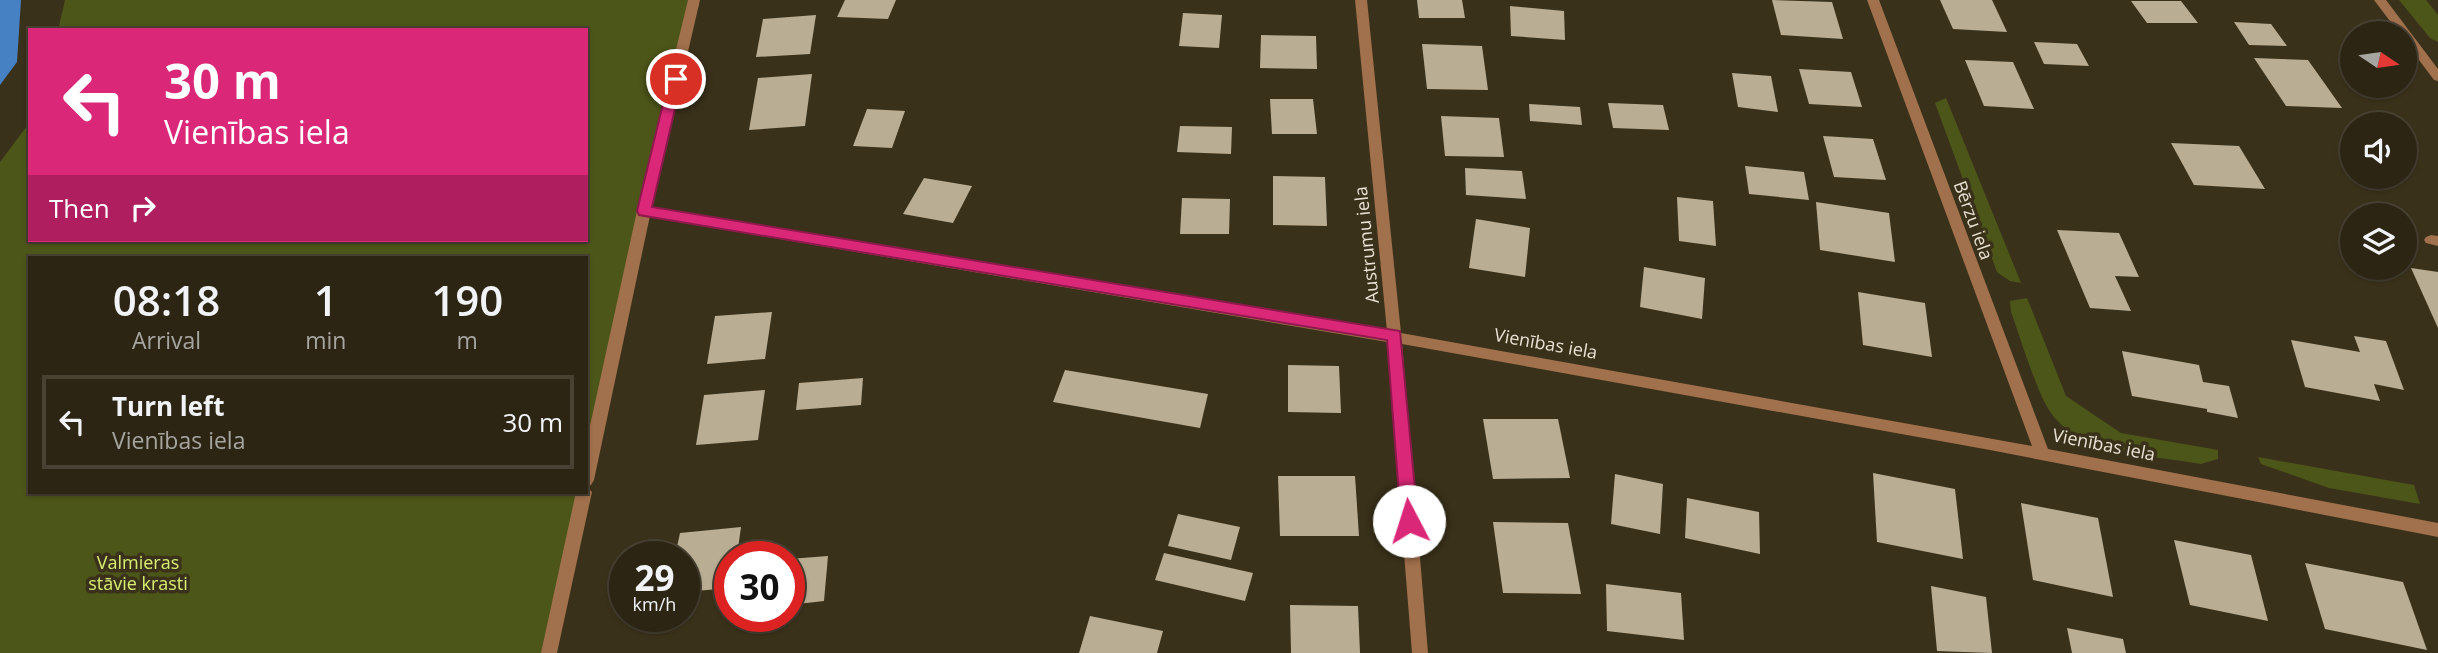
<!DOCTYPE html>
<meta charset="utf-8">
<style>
body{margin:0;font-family:"Open Sans",sans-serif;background:#383122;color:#f1f3f6;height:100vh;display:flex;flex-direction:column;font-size:26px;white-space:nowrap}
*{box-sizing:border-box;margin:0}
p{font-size:23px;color:#a6a5a0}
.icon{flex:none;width:38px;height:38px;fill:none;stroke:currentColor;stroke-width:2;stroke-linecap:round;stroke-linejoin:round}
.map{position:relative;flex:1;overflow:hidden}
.sheet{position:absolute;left:28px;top:256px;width:560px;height:238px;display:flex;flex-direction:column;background:#2c2514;border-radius:0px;box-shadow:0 2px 5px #0004,0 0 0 2px #484234}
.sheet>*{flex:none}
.guide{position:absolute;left:28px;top:28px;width:560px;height:214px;border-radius:0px;box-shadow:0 2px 5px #0004,0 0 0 2px #484234;background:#db2777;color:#fff;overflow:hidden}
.needle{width:46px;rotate:103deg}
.tools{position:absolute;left:2340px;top:21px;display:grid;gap:14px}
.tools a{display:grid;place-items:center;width:77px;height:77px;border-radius:50%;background:#2c2514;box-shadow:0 2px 5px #0004,0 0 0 2px #484234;font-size:35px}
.speed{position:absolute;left:609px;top:541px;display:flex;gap:14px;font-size:35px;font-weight:700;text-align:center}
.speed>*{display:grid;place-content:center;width:91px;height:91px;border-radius:50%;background:#2c2514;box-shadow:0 2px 5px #0004,0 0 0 2px #484234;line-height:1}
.speed small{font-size:18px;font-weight:400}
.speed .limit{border:10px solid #d22;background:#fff;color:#111}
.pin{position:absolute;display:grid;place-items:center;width:60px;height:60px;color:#fff;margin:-30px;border:4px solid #fff;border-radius:50%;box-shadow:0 2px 7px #0007}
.me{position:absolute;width:77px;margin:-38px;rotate:355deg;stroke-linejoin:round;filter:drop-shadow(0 0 5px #0008)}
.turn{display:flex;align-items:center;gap:24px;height:147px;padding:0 21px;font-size:32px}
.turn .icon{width:91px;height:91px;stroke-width:2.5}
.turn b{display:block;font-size:49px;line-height:60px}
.then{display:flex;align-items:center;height:66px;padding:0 21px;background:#0003;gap:14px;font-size:26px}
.eta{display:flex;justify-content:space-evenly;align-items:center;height:119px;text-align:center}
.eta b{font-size:42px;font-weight:600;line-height:49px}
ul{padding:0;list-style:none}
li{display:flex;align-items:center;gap:21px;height:94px;margin:0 14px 10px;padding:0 7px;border:4px solid #484234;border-radius:0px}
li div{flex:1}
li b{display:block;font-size:26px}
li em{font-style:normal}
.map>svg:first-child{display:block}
.green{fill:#4d5619}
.water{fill:#4681c3}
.building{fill:#b9ae94}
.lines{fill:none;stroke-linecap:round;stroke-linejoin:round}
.service{fill:#a1704c;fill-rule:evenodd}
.minor{fill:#a1704c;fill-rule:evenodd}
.tertiary{fill:#a1704c;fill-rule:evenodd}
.route{fill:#db2777;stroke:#8e194d;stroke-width:2}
.labels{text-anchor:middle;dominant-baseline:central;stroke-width:7;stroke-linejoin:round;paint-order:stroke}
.street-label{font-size:18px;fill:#e9e3d5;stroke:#3a311a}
.park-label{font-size:18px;fill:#d8ec72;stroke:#3a311a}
</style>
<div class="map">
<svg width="2438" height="653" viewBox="0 0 2438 653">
<rect width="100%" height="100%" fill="#3a311a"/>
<g class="green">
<polygon points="65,0 694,0 586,480 586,257 30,257 30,492 584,492 549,653 0,653 0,162 30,122 30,240 586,240 586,30 58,30"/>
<polygon points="2399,0 2426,0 2438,15 2438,42 2430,38"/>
<polygon points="1946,98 2021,283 2010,281 1997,272 1935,103"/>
<path d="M2027,298L2066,396L2121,433L2218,450V459L2201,464C2153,455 2082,456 2051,413C2037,394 2020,336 2011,312L2010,301Z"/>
<polygon points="2258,457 2414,485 2420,504 2329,488 2261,464"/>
</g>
<polygon class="water" points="0,0 21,0 17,62 0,85"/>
<g class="building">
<polygon points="845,0 896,0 888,19 837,17"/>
<polygon points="1417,0 1462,0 1465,18 1419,18"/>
<polygon points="1772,0 1832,2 1843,39 1781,35"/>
<polygon points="1940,0 1992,0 2007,32 1953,29"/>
<polygon points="2131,1 2181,1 2198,23 2147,23"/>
<polygon points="1510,6 1564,11 1565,40 1511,36"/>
<polygon points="1183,13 1222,15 1219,48 1179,46"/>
<polygon points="816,15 810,54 756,57 763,19"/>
<polygon points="2234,22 2271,24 2287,46 2249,45"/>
<polygon points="1261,35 1316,36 1317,69 1260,68"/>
<polygon points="2034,42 2077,44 2089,66 2044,64"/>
<polygon points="1422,44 1482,46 1488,90 1427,89"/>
<polygon points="2254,58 2308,60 2342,108 2286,106"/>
<polygon points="1965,60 2013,62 2034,109 1984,106"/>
<polygon points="1799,69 1851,72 1862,107 1809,104"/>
<polygon points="1732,73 1771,76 1778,112 1738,107"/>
<polygon points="812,74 805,126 749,130 758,78"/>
<polygon points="1270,99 1313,99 1317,134 1272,134"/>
<polygon points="1608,103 1663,105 1669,130 1613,128"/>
<polygon points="1529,104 1580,107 1582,125 1530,121"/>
<polygon points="867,109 905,111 892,148 853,146"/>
<polygon points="1441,116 1499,118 1504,157 1445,156"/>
<polygon points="1180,126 1232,127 1231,154 1177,152"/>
<polygon points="1823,136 1873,139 1886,180 1834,177"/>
<polygon points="2171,143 2239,146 2265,189 2194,185"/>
<polygon points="1745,166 1804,172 1809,200 1749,194"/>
<polygon points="1465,168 1522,171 1526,199 1466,195"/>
<polygon points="1273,176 1325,177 1327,226 1273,225"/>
<polygon points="924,178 972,186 953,223 903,214"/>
<polygon points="1677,197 1713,201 1716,246 1679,241"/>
<polygon points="1182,198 1230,199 1229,234 1180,234"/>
<polygon points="1816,202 1889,213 1895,262 1820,250"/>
<polygon points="1476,219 1530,228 1525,277 1469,268"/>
<polygon points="2057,230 2119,233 2139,277 2115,276 2131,311 2090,308"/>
<polygon points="1644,267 1705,278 1702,319 1640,307"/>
<polygon points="2411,268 2438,272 2438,328"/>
<polygon points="1858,292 1925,303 1932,357 1863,345"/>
<polygon points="772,312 765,359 707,364 715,316"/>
<polygon points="2354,336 2386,341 2404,390 2374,384 2380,401 2305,387 2291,340 2360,352"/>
<polygon points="2122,351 2199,365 2203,382 2229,386 2238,418 2207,412 2207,409 2132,396"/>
<polygon points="1288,365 1339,366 1341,413 1288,412"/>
<polygon points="1065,370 1208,394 1200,428 1053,402"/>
<polygon points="863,378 861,405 796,410 799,383"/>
<polygon points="765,390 758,440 696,445 704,395"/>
<polygon points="1483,419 1558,419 1570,478 1493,479"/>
<polygon points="1873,473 1955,489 1963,559 1877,542"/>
<polygon points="1615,474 1663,484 1660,534 1611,524"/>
<polygon points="1278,476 1355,476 1359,536 1280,536"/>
<polygon points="1687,498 1759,512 1760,554 1685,538"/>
<polygon points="2021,503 2098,518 2113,597 2033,580"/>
<polygon points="1178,514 1240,527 1231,560 1168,546"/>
<polygon points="1493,522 1568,523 1581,594 1503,593"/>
<polygon points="741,527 737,556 730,556 730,588 684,592 684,556 675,556 680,533"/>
<polygon points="2174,540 2251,555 2268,621 2190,605"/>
<polygon points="1164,553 1253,573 1245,601 1155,580"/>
<polygon points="828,556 824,601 789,605 789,559"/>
<polygon points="2305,563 2403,582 2427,650 2325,629"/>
<polygon points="1606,584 1681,593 1684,640 1607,631"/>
<polygon points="1931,586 1986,597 1992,653 1937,651"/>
<polygon points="1290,605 1358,606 1360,653 1291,653"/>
<polygon points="1090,616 1163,631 1157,653 1079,653"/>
<polygon points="2067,628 2123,639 2126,653 2072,653"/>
</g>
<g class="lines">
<polygon class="service" points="2431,235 2438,236 2438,246 2426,243 2424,240 2426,237"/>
<polygon class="minor" points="1355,0 1367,0 1401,333 2032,446 1867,0 1879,0 2048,449 2438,523 2438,537 1990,450 1402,344 1428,653 1412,653 1387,342 644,216 637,211 644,206 1387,331"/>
<g class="tertiary">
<polygon points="688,0 700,0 651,211 594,480 591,485 586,486 592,492 557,653 541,653 576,492 586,492 586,444 637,211"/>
<polygon points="2374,0 2386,0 2438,69 2438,81 2434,80 2404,40 2404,33 2399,33"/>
</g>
</g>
<polygon class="route" points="676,75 682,79 652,207 1400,331 1418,521 1416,526 1403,526 1401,521 1387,340 639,215 637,211 669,79"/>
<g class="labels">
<g class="street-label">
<text transform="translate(1974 220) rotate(70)">Bērzu iela</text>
<text transform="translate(1366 245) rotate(-96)">Austrumu iela</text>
<text transform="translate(1546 343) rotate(10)">Vienības iela</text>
<text transform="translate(2104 444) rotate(11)">Vienības iela</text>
</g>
<g class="park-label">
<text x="138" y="562">Valmieras<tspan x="138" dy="21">stāvie krasti</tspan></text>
</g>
</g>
</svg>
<div class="tools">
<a><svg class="needle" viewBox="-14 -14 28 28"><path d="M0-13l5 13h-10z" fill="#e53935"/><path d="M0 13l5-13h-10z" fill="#a6a5a0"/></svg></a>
<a><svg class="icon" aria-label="sound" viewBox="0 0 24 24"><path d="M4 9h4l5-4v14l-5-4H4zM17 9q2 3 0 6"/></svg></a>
<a><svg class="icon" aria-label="layers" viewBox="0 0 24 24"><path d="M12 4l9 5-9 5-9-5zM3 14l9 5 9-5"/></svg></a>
</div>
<div class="speed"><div>29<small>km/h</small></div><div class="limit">30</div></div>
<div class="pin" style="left:676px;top:79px;background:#d93025"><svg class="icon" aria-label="arrive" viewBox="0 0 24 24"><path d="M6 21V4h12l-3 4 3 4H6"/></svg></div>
<svg class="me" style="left:1409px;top:521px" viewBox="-20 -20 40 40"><circle r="19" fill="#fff"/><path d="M0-13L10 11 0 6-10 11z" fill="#db2777"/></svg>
<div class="guide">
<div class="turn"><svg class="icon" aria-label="left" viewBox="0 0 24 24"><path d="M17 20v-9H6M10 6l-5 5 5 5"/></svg><div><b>30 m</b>Vienības iela</div></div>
<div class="then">Then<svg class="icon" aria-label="right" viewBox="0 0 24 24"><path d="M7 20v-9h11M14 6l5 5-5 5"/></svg></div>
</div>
<section class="sheet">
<div class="eta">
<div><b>08:18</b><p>Arrival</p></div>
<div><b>1</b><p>min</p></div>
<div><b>190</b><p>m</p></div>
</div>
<ul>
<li><svg class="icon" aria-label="left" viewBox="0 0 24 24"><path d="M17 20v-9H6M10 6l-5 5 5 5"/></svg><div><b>Turn left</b><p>Vienības iela</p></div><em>30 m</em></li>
</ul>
</section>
</div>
